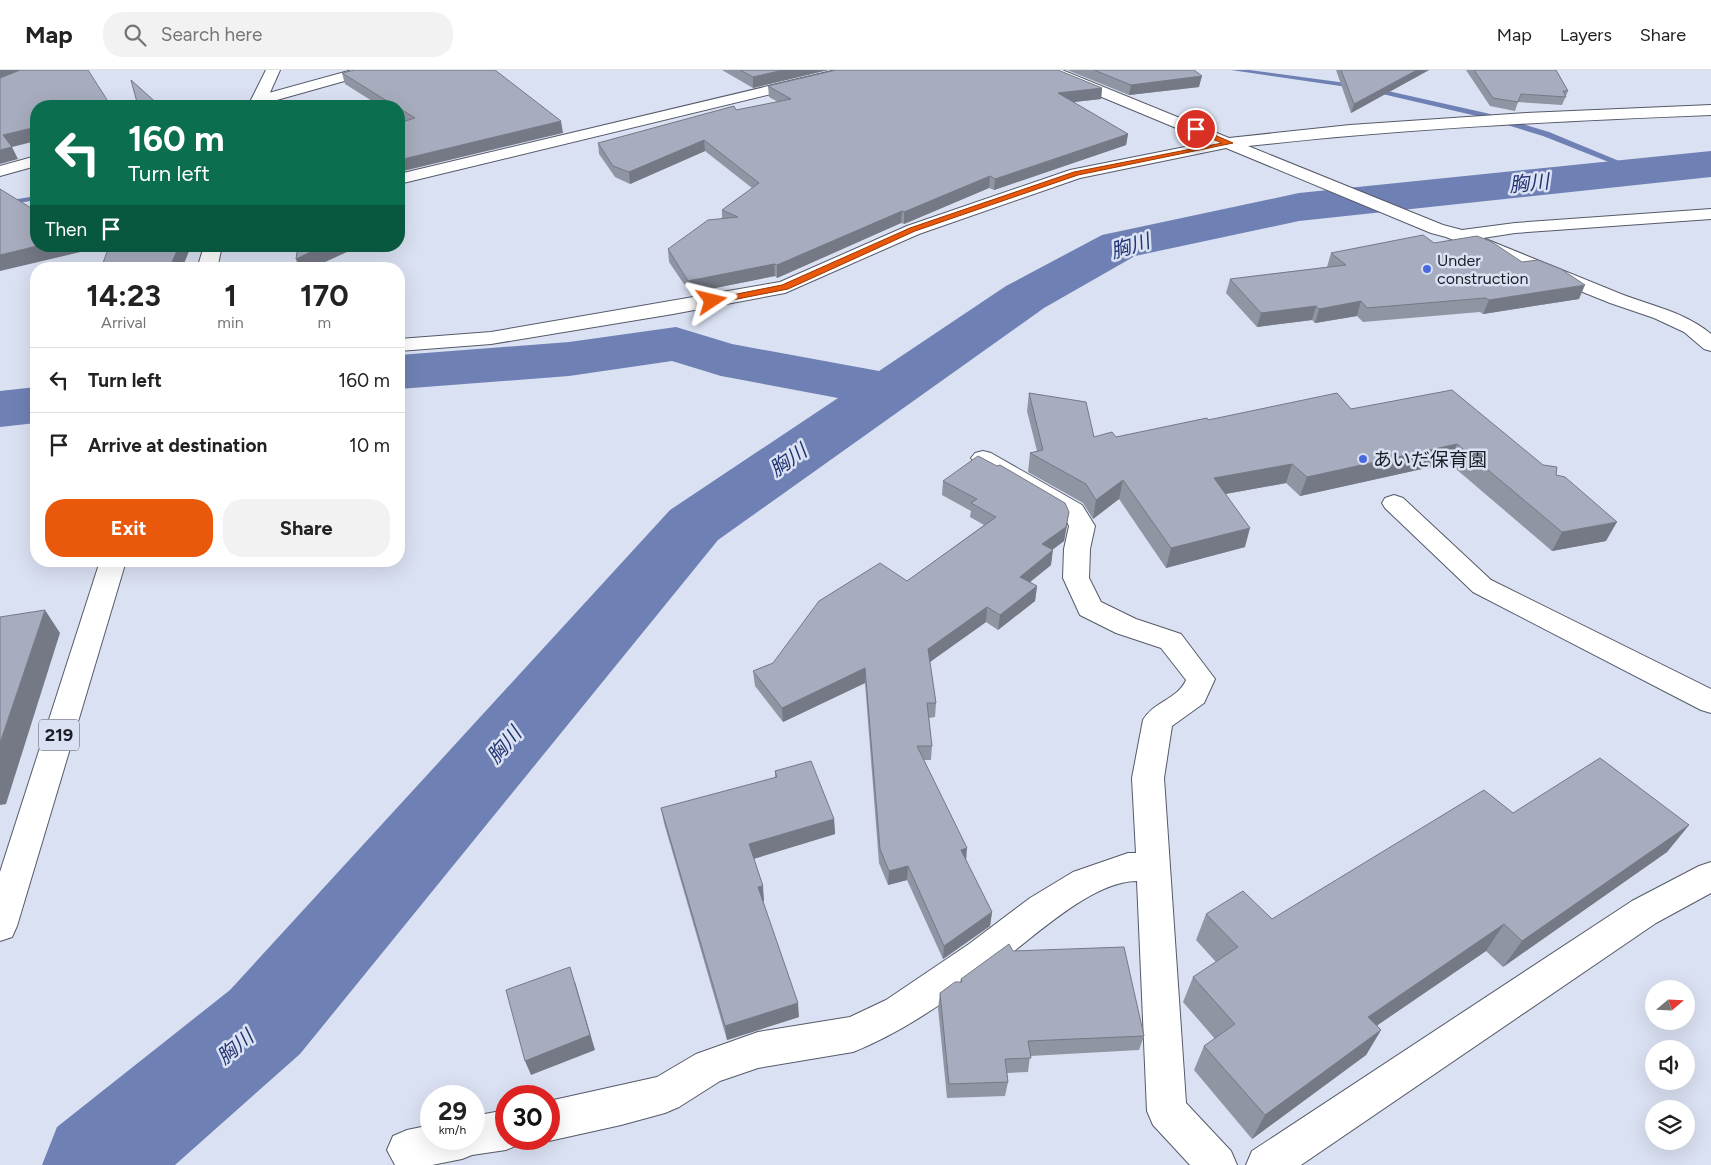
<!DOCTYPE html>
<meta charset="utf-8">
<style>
body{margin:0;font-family:Figtree,"Noto Sans JP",sans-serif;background:#f2f2f2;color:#222;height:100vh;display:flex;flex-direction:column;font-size:19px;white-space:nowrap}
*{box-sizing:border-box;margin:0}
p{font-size:16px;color:#767676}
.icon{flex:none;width:28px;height:28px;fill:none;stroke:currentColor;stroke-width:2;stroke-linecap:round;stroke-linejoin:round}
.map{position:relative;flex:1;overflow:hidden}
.panel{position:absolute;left:30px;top:192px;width:375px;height:305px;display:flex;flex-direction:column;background:#fff;border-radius:20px;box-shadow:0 5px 20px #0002}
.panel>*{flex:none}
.hud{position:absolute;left:30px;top:30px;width:375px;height:152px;border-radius:20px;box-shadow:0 5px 20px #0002;background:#0b6e4f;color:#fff;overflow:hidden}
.needle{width:32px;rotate:71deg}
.buttons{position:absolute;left:1645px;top:910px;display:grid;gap:10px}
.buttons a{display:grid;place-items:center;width:50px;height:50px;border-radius:50%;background:#fff;box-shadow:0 5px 20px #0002;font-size:25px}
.speed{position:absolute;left:420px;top:1015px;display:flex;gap:10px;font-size:25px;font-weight:700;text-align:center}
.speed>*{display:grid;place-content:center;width:65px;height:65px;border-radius:50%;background:#fff;box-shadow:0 5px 20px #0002;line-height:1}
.speed small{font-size:12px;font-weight:400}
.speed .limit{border:8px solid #d22;background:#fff;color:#111}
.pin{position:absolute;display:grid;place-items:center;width:42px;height:42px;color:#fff;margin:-21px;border:2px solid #fff;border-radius:50%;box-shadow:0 1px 5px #0007}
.me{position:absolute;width:55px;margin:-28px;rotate:80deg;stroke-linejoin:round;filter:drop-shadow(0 0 4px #0008)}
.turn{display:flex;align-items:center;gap:18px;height:105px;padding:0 15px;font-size:22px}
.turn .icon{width:65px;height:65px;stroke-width:2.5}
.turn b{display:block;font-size:35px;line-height:42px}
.then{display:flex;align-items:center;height:48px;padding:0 15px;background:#0003;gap:10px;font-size:19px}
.eta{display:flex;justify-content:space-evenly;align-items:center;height:85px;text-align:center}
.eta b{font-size:30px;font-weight:700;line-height:35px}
.button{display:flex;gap:10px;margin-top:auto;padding:10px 15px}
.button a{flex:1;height:58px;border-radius:20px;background:#ea580c;color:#fff;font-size:20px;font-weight:700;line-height:58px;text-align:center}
.button a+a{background:#f2f2f2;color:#222}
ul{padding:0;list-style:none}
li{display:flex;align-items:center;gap:15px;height:65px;padding:0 15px;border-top:1px solid #e0e0e0}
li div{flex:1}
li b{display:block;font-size:19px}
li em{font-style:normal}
header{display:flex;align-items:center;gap:30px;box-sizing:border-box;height:70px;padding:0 25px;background:#fff;border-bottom:1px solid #e0e0e0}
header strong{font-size:24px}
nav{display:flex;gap:28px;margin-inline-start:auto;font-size:18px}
.search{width:350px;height:45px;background:#f2f2f2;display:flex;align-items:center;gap:12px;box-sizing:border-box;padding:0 18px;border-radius:20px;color:#767676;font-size:19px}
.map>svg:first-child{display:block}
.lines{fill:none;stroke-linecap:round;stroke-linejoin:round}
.stream{fill:#6f81b4;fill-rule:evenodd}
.river{fill:#6f81b4;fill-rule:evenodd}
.minor-casing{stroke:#555a69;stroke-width:2}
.tertiary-casing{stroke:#555a69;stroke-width:2}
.trunk-casing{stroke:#555a69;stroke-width:2}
.minor{fill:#fff;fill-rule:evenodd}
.tertiary{fill:#fff;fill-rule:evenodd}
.trunk{fill:#fff;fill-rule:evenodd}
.wall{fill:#9095a3}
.shaded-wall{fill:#757985}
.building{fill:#a7adbe;stroke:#757985}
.route{fill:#ea580c;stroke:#983908}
.poi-dot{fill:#4a69dc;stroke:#dae1f2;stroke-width:2}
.labels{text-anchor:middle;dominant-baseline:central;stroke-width:5;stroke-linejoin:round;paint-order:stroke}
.far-poi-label{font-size:16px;fill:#1b1d24;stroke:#dae1f2;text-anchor:start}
.shield{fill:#dae1f2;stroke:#545862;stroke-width:1}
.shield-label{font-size:18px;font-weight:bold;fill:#1b1d24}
.poi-label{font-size:19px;fill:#1b1d24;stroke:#dae1f2;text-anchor:start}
.water-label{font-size:20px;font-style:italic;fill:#233473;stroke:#dae1f2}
</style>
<header>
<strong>Map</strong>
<div class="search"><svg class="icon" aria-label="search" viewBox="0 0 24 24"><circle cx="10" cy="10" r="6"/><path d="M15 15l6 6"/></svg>Search here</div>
<nav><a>Map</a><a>Layers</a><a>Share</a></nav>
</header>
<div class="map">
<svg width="1711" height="1095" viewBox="0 0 1711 1095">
<rect width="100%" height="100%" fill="#dae1f2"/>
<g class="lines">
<g class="stream">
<polygon points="1231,0 1249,0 1361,15 1486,43 1549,62 1641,100 1634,102 1543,66 1481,47 1361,19"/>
<polygon points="36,126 36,130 0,136 0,132"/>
</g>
<g class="river">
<polygon points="1711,81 1711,107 1299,151 1135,186 1044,238 718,470 300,984 175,1095 42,1095 57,1057 230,920 670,440 838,328 721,306 672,291 569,306 399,319 399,285 569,272 676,257 732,274 879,301 1006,216 1102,165 1299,123"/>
<polygon points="36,317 36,353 0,357 0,321"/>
</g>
<defs>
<g id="minor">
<polygon points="836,0 861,0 859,3 854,4 399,114 399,104"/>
<path d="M1042,0H1062L1229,68L1350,55L1526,43L1711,35V45C1556,51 1402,59 1248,76L1443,155L1462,160L1515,153L1711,139V149L1515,163L1483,168C1529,187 1575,205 1621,224C1652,236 1685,242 1711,264V281L1704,279L1684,262L1654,248L1610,233L1446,167L1431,163L1226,78L1080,108L919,164L785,223L673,244L491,274L399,281V269L491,262L780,212L907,156L1070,100L1210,72L1044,3Z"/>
<path d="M983,381L991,383L1082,435L1095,456L1090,479L1089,508L1101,532L1136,549L1181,564L1215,609L1204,633L1172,656L1164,708L1186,1033L1231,1081L1237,1095H1190L1153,1055L1147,1041L1137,811C1090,811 1030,871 992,898C947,930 905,961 853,982L758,998L720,1011L679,1037L665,1043L621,1055L549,1071L544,1069H549V1031L657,1007L696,984L758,962L850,947L886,930L969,874L1030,828L1073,802L1128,783H1136L1132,708L1143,650C1153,632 1178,629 1186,610L1161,578L1116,563L1080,545L1063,508L1064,479L1069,456L1064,446L975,393L971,388L975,383Z"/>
<polygon points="1394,425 1403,428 1491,510 1711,619 1711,643 1701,640 1473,522 1385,438 1382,433 1385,428"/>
<polygon points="1711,792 1711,823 1656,853 1301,1095 1246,1095 1252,1081 1632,831 1699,796"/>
<polygon points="506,1040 506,1069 522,1069 520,1074 506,1080 472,1085 462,1089 432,1095 395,1095 387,1080 393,1066 407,1060 431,1055 431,1069 474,1069 474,1046"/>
</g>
<polygon id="tertiary" points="352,0 375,0 373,3 259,35 254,33 251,30 254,27"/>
<g id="trunk">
<polygon points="266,0 280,0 264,36 248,36"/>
<polygon points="36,86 36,96 0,106 0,96"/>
<polygon points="204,176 222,176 217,199 197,199"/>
<polygon points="100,491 126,491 17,856 12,867 0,871 0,802"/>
</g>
</defs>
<use href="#minor" class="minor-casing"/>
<use href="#tertiary" class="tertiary-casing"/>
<use href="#trunk" class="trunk-casing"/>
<use href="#minor" class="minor"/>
<use href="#tertiary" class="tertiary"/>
<use href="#trunk" class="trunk"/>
</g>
<g class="wall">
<polygon points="722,0 828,0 753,18"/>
<polygon points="1067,0 1194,0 1199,17 1129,25"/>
<polygon points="1336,0 1429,0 1351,43"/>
<polygon points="1466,0 1556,0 1568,21 1562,35 1518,32 1515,41 1490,36"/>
<polygon points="342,3 563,63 404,52 399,48 399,36 380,36 345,14"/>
<polygon points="768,16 1102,18 1101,29 1073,32 1128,64 1126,75 994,120 989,118 904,154 901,153 777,208 775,206 690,223 669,192 668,179 722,149 722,140 752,118 705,81 630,114 615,107 599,84 598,73 736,40 778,32 769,27"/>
<polygon points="1434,173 1579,229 1483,244 1480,242 1363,252 1357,246 1315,253 1312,250 1257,257 1226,223 1230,209 1327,197 1331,183"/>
<polygon points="1029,323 1094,367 1116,367 1208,350 1351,339 1543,395 1556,405 1606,471 1552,481 1449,393 1300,426 1286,413 1225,424 1245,477 1166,498 1119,429 1093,449 1083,433 1028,402 1030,383 1037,381 1027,341"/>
<polygon points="943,411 1067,456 1064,471 1052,480 1051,495 1030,512 1037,516 1035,531 998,560 986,552 930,592 936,633 935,647 929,648 932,676 931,690 924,690 966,790 992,842 990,856 943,889 907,810 888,815 879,793 865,613 783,652 755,616 753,601 773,593 907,511 984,455 970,447 971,441 942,425"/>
<polygon points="775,701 834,749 835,764 753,789 764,831 763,831 799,947 727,970 664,753 661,738 775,708"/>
<polygon points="1513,743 1689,755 1667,782 1503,897 1486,881 1377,955 1381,960 1366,985 1252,1069 1194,1000 1204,976 1215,969 1183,932 1193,907 1216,892 1196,870 1206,844 1272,849"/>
<polygon points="1013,881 1144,966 1139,980 1030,986 1028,1002 1007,1003 1008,1012 1005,1026 947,1028 938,938 940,923 960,912 961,909"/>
</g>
<g class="shaded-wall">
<polygon points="0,0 21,0 0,10"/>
<polygon points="783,0 828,0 753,18 753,7"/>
<polygon points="1417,0 1429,0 1351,43 1354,34"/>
<polygon points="1202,6 1199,17 1129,25 1131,15"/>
<polygon points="1102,18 1101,29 1057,34 1058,23"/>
<polygon points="561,51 563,63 399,102 399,90"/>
<polygon points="36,57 36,71 12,77 18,89 0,94 0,80 3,65"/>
<polygon points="1128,64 1126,75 994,120 995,109"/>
<polygon points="704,70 705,81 630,114 629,102"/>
<polygon points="990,106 989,118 904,154 904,142"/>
<polygon points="902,141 901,153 777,208 777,195"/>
<polygon points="37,176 106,176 0,201 0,185"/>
<polygon points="179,176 191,176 182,199 169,199"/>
<polygon points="323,176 360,176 310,199 299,199 296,189"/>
<polygon points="127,193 130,199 103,199 102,196"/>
<polygon points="774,194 775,206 690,223 688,211"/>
<polygon points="1585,215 1579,229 1483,244 1489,230"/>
<polygon points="1361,231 1357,246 1315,253 1319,239"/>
<polygon points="1316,236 1312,250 1257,257 1261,243"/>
<polygon points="1457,374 1449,393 1300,426 1307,407"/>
<polygon points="1292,394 1286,413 1209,427 1214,408"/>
<polygon points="1123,410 1119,429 1093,449 1096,430"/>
<polygon points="1069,442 1064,471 1040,489 1042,474"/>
<polygon points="1617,452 1606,471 1552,481 1562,462"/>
<polygon points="1250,458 1245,477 1166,498 1171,478"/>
<polygon points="1053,480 1051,495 1019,521 1020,507"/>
<polygon points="1037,516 1035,531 998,560 1000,545"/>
<polygon points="987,537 986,552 927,594 928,579"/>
<polygon points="45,540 60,563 6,734 0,735 0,673"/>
<polygon points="865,598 865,613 783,652 782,638"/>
<polygon points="834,749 835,764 750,790 749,774"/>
<polygon points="1689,755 1667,782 1503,897 1522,871"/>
<polygon points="967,778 966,792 961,780"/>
<polygon points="908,796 907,810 888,815 889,801"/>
<polygon points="763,816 764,831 760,832 758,817"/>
<polygon points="992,842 990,856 943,889 944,876"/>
<polygon points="1504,854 1486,881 1353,972 1368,947"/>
<polygon points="575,912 595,980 531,1005 525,991"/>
<polygon points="798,933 799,947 727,970 725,956"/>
<polygon points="1381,960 1366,985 1252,1069 1265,1045"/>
</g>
<g class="building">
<polygon points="20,0 88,0 111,36 36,36 36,57 3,65 12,77 0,80 0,8"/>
<polygon points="355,0 495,0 561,51 399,90 399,53 415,48 399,38 399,36 395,36 342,3"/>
<polygon points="740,0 783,0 753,7"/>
<polygon points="836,0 1058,0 1102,18 1058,23 1128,64 995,109 990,106 904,142 902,141 777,195 774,194 688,211 668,179 708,150 738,147 722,140 759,113 704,70 629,102 613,96 598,73 734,36 736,40 791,29 768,16"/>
<polygon points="1094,0 1194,0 1202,6 1131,15"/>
<polygon points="1341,0 1417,0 1354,34"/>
<polygon points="1474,0 1556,0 1568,21 1563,21 1566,27 1521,24 1518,32 1493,28"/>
<polygon points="131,10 160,36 138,36"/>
<polygon points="0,119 36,141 36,176 37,176 0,185"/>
<polygon points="1423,165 1434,173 1477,166 1492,172 1522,192 1538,190 1561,199 1585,215 1489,230 1485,228 1367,238 1361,231 1319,239 1316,236 1261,243 1230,209 1346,195 1331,183"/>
<polygon points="109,176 179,176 169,199 125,199 127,193 102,196"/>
<polygon points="298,176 323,176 296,189"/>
<polygon points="1452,320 1543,395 1557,397 1556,405 1565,407 1617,452 1562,462 1457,374 1307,407 1292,394 1214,408 1250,458 1171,478 1123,410 1096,430 1086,414 1030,383 1043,380 1029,323 1086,332 1094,367 1112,362 1116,367 1207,348 1208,350 1337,323 1351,339"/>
<polygon points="978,386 997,396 1000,395 1065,433 1069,442 1066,457 1042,474 1053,480 1020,507 1037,516 1000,545 987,537 928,579 936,633 927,633 932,676 917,676 967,778 961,780 992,842 944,876 908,796 889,801 880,779 865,598 782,638 753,601 773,593 819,531 880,493 907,511 996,447 971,433 977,429 943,411"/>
<polygon points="45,540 0,673 0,547"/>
<polygon points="1600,688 1689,755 1522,871 1504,854 1368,947 1381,960 1265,1045 1204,976 1235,954 1193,907 1238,877 1206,844 1243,821 1272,849 1484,720 1513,743"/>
<polygon points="811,691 834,749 749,774 763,816 758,817 798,933 725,956 661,738 777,707 775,701"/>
<polygon points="1009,874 1013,881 1124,877 1144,966 1028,971 1031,988 1005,989 1008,1012 949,1014 940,923 955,912 962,912 961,909"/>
<polygon points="570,897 590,965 525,991 506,920"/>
</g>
<polygon class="route" points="1196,57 1233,73 1078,105 915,161 788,219 712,234 708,231 712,229 782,215 910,158 1074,102 1222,73 1193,61 1192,59"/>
<g class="poi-dot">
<circle cx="1427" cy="199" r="5"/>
<circle cx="1363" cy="389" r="5"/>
</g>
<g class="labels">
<g class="far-poi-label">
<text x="1437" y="190">Under<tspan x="1437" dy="18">construction</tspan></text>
</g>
<rect class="shield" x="39" y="649.5" width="40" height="31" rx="4"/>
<g class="shield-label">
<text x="59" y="665">219</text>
</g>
<g class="poi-label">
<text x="1373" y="389">あいだ保育園</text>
</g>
<g class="water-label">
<text transform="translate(1529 113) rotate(-6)">胸川</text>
<text transform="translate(1130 176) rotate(-17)">胸川</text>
<text transform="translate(788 390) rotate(-35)">胸川</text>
<text transform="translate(504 675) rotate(-49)">胸川</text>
<text transform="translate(235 977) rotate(-40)">胸川</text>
</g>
</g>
</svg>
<div class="buttons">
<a><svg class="needle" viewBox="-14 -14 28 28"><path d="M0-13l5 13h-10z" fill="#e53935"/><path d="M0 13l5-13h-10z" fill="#767676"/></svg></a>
<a><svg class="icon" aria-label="sound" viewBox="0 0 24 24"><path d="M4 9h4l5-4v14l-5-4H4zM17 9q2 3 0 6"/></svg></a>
<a><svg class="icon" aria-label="layers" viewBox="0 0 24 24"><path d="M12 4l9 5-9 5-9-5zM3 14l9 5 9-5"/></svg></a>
</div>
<div class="speed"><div>29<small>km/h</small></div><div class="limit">30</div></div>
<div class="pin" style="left:1196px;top:59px;background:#d93025"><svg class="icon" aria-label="arrive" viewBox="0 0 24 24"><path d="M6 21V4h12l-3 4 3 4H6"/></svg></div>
<svg class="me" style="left:712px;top:231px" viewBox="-20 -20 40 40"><path d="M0-17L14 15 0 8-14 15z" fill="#ea580c" stroke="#fff" stroke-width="4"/></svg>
<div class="hud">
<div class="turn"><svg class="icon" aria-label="left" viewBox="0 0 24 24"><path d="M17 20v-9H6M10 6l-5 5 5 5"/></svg><div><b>160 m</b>Turn left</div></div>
<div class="then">Then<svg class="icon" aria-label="arrive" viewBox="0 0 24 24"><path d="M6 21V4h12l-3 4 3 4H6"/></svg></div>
</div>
<section class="panel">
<div class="eta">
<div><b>14:23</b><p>Arrival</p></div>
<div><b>1</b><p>min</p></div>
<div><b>170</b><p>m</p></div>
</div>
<ul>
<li><svg class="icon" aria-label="left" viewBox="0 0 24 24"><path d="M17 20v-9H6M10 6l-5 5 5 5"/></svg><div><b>Turn left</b></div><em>160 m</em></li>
<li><svg class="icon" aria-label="arrive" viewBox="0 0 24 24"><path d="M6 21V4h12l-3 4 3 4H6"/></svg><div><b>Arrive at destination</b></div><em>10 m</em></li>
</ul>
<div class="button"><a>Exit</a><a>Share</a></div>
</section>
</div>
